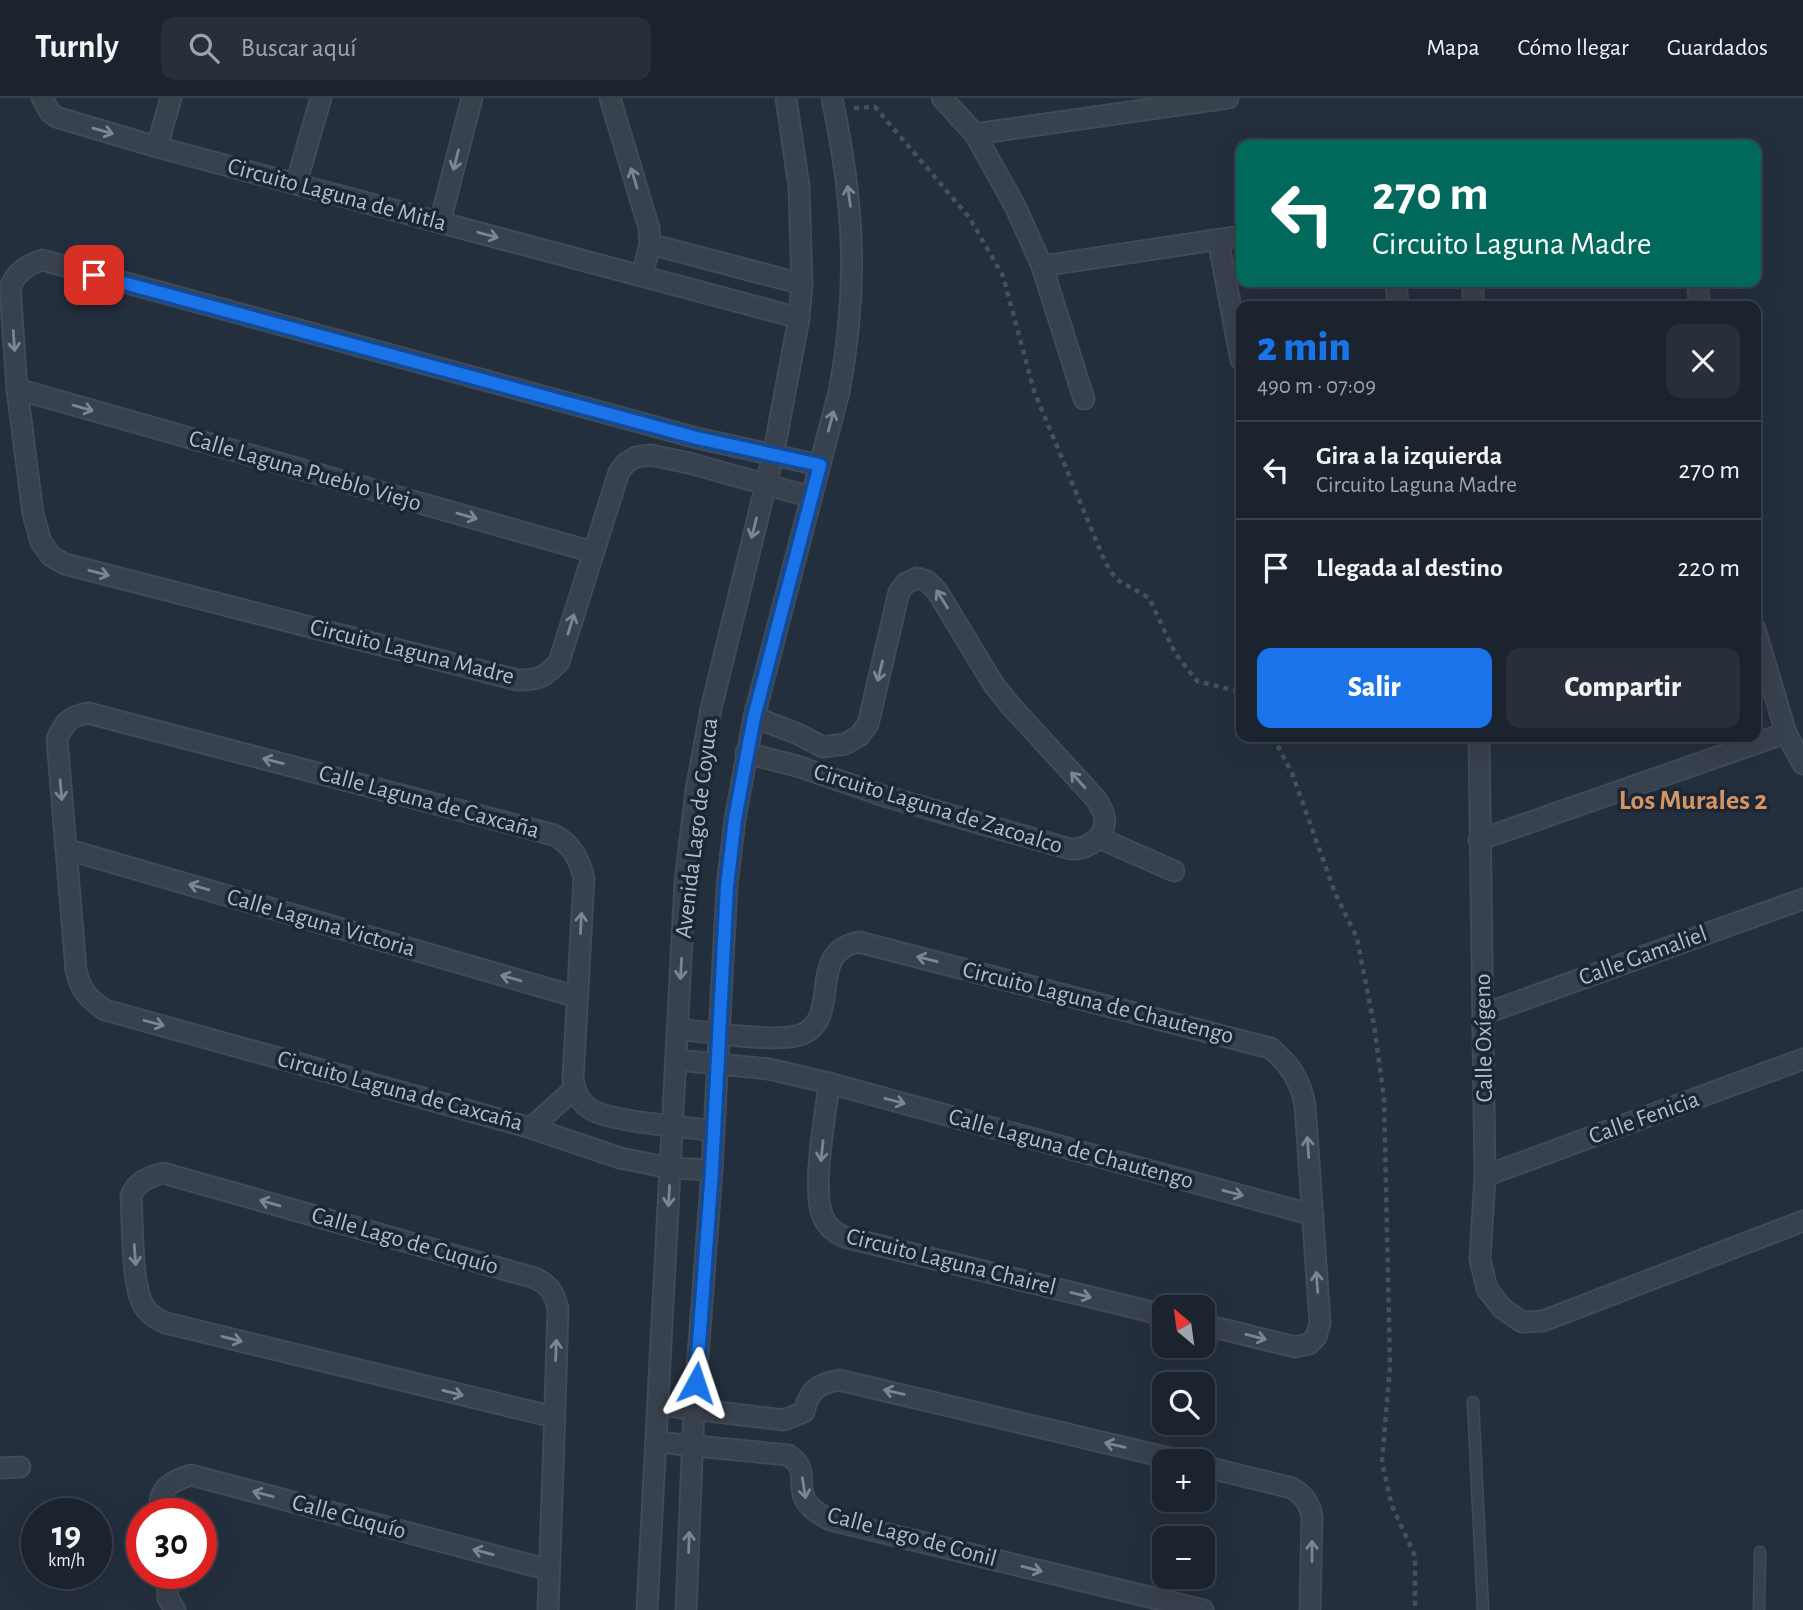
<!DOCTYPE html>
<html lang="es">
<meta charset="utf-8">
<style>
body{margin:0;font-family:"Alegreya Sans",sans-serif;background:#282f3a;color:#f1f3f6;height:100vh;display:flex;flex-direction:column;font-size:26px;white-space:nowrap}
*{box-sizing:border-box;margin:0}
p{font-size:23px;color:#a0a4aa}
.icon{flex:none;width:38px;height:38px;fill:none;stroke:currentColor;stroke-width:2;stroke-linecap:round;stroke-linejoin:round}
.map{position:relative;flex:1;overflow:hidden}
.sheet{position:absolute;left:1236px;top:203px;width:525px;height:441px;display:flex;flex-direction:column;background:#1b232e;border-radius:14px;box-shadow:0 7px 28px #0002,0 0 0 2px #39404a}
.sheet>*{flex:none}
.top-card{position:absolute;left:1236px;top:42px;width:525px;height:147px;border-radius:14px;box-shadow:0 7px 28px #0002,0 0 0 2px #39404a;background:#00695c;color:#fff;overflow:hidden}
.needle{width:46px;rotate:331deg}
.buttons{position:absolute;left:1152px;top:1197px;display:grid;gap:14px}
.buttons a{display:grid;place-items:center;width:63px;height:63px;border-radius:14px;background:#1b232e;box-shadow:0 7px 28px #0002,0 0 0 2px #39404a;font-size:35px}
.speed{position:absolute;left:21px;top:1400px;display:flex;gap:14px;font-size:35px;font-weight:700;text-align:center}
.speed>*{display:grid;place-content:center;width:91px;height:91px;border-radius:50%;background:#1b232e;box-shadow:0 7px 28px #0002,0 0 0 2px #39404a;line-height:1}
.speed small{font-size:18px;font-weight:400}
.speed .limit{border:10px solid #d22;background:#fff;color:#111}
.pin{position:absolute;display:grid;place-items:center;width:60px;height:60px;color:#fff;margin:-30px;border-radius:14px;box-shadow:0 4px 10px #0006}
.me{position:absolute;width:77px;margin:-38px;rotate:5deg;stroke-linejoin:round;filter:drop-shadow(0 0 5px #0008)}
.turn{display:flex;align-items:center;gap:24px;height:147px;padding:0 21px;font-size:32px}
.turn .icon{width:91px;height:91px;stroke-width:2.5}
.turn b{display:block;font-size:49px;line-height:60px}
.round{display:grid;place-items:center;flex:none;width:74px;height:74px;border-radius:14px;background:#282f3a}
.head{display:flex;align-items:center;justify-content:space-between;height:119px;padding:0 21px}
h1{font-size:42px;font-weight:800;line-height:52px;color:#1a73e8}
.cta{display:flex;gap:14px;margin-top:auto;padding:14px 21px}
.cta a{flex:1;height:80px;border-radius:14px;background:#1a73e8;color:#fff;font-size:28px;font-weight:800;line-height:80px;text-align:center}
.cta a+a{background:#282f3a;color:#f1f3f6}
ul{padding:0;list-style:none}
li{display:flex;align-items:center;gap:21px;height:98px;padding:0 21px;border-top:2px solid #39404a}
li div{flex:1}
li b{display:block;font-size:26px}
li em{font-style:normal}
header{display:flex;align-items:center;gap:42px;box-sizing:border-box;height:98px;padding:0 35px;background:#1b232e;border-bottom:2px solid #39404a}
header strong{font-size:33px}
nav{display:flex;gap:38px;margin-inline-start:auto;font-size:24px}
.search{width:490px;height:63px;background:#282f3a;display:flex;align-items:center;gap:18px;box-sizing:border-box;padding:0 24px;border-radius:14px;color:#a0a4aa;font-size:26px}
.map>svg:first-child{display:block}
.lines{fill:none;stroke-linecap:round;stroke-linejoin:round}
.lane-casing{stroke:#414a57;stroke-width:13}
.street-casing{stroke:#414a57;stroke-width:23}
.path{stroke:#3f5557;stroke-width:4.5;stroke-dasharray:5 5;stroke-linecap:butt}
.lane{stroke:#38414e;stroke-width:10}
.street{stroke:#38414e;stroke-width:19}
.oneway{stroke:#7c8592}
.route-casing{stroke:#114b97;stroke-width:18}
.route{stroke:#1a73e8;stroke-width:12}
.labels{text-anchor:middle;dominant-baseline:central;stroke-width:7;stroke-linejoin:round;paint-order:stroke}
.street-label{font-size:24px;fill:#b4bcc9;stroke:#1d2633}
.quarter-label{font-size:28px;font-weight:bold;fill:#d59563;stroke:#1d2633}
</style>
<header>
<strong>Turnly</strong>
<div class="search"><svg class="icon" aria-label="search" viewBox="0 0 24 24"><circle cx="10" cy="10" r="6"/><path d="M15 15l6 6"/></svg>Buscar aquí</div>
<nav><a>Mapa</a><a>Cómo llegar</a><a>Guardados</a></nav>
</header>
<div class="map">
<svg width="1803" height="1512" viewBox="0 0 1803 1512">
<rect width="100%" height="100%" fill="#242f3e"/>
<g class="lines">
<defs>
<g id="lane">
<polyline points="1473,1304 1483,1512"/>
<polyline points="1759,1512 1760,1454"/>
</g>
<g id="street">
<polyline points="42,0 50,14 56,19 157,49 799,220"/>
<polyline points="610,0 649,130 650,146 642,178"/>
<polyline points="942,0 975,36 1015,108 1042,168 1084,301"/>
<polyline points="975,36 1228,0"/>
<polyline points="157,49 171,0"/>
<polyline points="296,86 321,0"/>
<polyline points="440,124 472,0"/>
<polyline points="1218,142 1241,262"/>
<polyline points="650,146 802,186"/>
<polyline points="1042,168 1241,138"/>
<polyline points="1396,184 1398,208"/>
<polyline points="1697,184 1700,208"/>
<polyline points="1473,192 1473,208"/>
<polyline points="17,291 593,454"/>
<path d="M811,399L689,365L651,357L636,359L626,365L619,374L559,564C544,580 539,582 517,582L65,466L51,458L41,444L33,416L17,291L10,189C17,174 25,168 42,162L697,340L819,367"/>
<polyline points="1755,531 1786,635 1803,666"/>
<polyline points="1479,639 1485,1078 1480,1161 1487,1191 1502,1210 1522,1224 1543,1223 1803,1123"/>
<path d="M746,655L797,668L884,698L1070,751C1088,752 1109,738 1104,717C1103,712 1099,706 1096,701L1010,607L994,587L937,493L927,483L917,480L906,485L899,494L868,626L859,638L845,646L823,649L798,636L754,619"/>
<polyline points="1099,740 1174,773"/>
<polyline points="1479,742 1786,635"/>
<polyline points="66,751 577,899"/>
<polyline points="1484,916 1803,801"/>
<path d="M678,931C708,934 769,944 796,938C846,926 803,854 859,844L1270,950C1290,966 1300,982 1305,1007L1320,1225L1316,1239L1309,1246L1295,1249L1202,1226"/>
<polyline points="676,962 769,971 829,985 1313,1117"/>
<path d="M829,985C826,1018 810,1093 824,1121C828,1130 836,1135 844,1139L1164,1217"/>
<polyline points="531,1030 574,991"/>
<path d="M712,1072L670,1070L620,1060L531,1030L105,912C88,901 80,891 76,872L57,641C64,625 70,618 88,615L554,737C572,747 579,760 584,780L573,981C574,993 581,1006 592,1012C612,1024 688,1029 714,1033"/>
<polyline points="1485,1078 1803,961"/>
<path d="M658,1307L784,1322L804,1314C809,1292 818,1286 839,1282L1182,1363"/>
<path d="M656,1344L788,1357C808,1370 798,1380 804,1399C807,1409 821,1417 830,1422L1203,1512"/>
<path d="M1202,1368L1292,1390C1304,1397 1310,1406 1312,1419L1310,1512"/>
<polyline points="0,1370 20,1369"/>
<path d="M160,1416C157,1391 169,1384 191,1377L549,1472"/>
<polyline points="166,1475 168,1500 175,1512"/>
<path d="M548,1512C552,1411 555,1311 558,1210C554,1194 549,1187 535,1180L163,1075C149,1079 137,1083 131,1098C133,1124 131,1188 144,1208C149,1217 157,1221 166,1225L554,1319"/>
<polyline points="647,1512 685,784 696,692 711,611 773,358 799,220 802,186 799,89 786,0"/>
<path d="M686,1512L694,1311L712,1072L727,788L735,721L754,619L839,294C859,190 854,104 832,0"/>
</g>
</defs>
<use href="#lane" class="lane-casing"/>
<use href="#street" class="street-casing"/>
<g class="path">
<polyline points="854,10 875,9 969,119 1003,178 1034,293 1105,464 1116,481 1149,500 1175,555 1197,583 1241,594"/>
<polyline points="1273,639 1292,675 1335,795 1357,840 1374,927 1384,1000 1390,1268 1382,1364 1392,1408 1415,1458 1415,1512"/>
</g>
<use href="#lane" class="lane"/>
<use href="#street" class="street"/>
</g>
<defs><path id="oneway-shaft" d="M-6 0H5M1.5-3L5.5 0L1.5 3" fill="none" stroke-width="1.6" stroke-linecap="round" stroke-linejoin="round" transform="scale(1.75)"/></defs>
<g class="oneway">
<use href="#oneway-shaft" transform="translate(103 33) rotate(16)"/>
<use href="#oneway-shaft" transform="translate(456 62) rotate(104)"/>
<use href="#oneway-shaft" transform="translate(634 80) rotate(-107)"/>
<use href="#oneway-shaft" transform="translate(849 98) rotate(-98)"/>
<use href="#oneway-shaft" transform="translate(488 137) rotate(15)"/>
<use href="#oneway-shaft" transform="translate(14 243) rotate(86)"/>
<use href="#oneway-shaft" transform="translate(83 310) rotate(16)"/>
<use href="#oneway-shaft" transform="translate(831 323) rotate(-75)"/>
<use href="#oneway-shaft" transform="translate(467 418) rotate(16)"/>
<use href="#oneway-shaft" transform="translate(754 430) rotate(104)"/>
<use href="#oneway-shaft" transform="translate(99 475) rotate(14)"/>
<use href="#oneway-shaft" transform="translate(942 501) rotate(-122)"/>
<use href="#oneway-shaft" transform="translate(571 526) rotate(-73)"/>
<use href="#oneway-shaft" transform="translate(880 573) rotate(104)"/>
<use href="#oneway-shaft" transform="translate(273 663) rotate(-165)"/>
<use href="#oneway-shaft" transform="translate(1078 682) rotate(-132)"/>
<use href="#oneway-shaft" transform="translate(61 692) rotate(85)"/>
<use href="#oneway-shaft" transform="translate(199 789) rotate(-164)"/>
<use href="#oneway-shaft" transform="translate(581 825) rotate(-87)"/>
<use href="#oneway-shaft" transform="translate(927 861) rotate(-166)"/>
<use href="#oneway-shaft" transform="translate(681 871) rotate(93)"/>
<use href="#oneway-shaft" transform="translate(511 880) rotate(-164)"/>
<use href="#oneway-shaft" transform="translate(154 925) rotate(15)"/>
<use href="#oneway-shaft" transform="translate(895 1003) rotate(15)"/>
<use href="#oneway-shaft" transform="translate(1308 1049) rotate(-94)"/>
<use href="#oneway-shaft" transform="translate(822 1053) rotate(96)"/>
<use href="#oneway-shaft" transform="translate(1233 1095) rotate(15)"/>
<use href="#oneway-shaft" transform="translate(669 1098) rotate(93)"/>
<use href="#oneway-shaft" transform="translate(270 1105) rotate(-164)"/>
<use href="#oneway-shaft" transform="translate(135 1157) rotate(86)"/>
<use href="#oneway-shaft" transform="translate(1317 1184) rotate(-94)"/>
<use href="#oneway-shaft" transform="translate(1081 1197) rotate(14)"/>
<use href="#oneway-shaft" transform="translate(1256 1239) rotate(14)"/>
<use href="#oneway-shaft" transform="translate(232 1241) rotate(14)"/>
<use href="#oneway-shaft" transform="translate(556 1252) rotate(-88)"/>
<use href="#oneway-shaft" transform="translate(894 1294) rotate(-167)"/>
<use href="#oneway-shaft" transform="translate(453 1295) rotate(14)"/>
<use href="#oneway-shaft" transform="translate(1115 1347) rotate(-167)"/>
<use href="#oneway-shaft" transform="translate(804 1390) rotate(81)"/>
<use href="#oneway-shaft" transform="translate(263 1396) rotate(-165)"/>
<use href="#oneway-shaft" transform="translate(689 1444) rotate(-88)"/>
<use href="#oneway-shaft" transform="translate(1312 1453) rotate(-90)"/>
<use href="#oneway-shaft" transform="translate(483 1454) rotate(-165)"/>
<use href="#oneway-shaft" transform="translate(1032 1471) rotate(14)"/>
</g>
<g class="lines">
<defs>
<polyline id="route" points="94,177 697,340 820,367 754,619 735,721 727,788 712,1072 696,1285"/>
</defs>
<use href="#route" class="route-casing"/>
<use href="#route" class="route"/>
</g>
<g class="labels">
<g class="street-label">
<text transform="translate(337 97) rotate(15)">Circuito Laguna de Mitla</text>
<text transform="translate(305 373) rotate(16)">Calle Laguna Pueblo Viejo</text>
<text transform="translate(412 554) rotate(14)">Circuito Laguna Madre</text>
<text transform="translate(429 704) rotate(15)">Calle Laguna de Caxcaña</text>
<text transform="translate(938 711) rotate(17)">Circuito Laguna de Zacoalco</text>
<text transform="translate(697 730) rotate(-83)">Avenida Lago de Coyuca</text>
<text transform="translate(321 825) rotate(16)">Calle Laguna Victoria</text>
<text transform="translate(1643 858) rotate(-20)">Calle Gamaliel</text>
<text transform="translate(1098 905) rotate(14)">Circuito Laguna de Chautengo</text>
<text transform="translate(1484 940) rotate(-91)">Calle Oxígeno</text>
<text transform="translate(400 993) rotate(15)">Circuito Laguna de Caxcaña</text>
<text transform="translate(1644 1020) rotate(-20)">Calle Fenicia</text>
<text transform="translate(1071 1051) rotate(15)">Calle Laguna de Chautengo</text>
<text transform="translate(405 1143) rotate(16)">Calle Lago de Cuquío</text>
<text transform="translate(951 1164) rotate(14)">Circuito Laguna Chairel</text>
<text transform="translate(349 1419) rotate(15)">Calle Cuquío</text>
<text transform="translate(912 1439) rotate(15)">Calle Lago de Conil</text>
</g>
<g class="quarter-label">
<text x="1693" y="703">Los Murales 2</text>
</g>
</g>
</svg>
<div class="buttons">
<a><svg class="needle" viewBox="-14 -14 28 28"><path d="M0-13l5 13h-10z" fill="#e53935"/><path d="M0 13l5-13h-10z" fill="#a0a4aa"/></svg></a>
<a><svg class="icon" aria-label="search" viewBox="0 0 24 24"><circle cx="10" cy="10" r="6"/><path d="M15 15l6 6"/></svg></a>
<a>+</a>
<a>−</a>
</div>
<div class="speed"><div>19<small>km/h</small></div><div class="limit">30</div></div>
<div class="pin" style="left:94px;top:177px;background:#d93025"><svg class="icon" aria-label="arrive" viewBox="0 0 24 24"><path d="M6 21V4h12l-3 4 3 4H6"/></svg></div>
<svg class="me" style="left:696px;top:1285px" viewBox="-20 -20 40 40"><path d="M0-17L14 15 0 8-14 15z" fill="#1a73e8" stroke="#fff" stroke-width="4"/></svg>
<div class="top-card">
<div class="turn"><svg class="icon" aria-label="left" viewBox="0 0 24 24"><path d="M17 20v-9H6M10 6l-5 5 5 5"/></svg><div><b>270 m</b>Circuito Laguna Madre</div></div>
</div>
<section class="sheet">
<div class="head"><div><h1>2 min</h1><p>490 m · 07:09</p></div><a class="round"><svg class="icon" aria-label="close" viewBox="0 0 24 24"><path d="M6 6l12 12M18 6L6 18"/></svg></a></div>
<ul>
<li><svg class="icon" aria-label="left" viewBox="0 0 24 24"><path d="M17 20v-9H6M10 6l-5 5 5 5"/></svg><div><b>Gira a la izquierda</b><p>Circuito Laguna Madre</p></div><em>270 m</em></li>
<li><svg class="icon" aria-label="arrive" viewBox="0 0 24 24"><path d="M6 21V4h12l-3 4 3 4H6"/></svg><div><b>Llegada al destino</b></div><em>220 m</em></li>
</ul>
<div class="cta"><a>Salir</a><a>Compartir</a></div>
</section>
</div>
